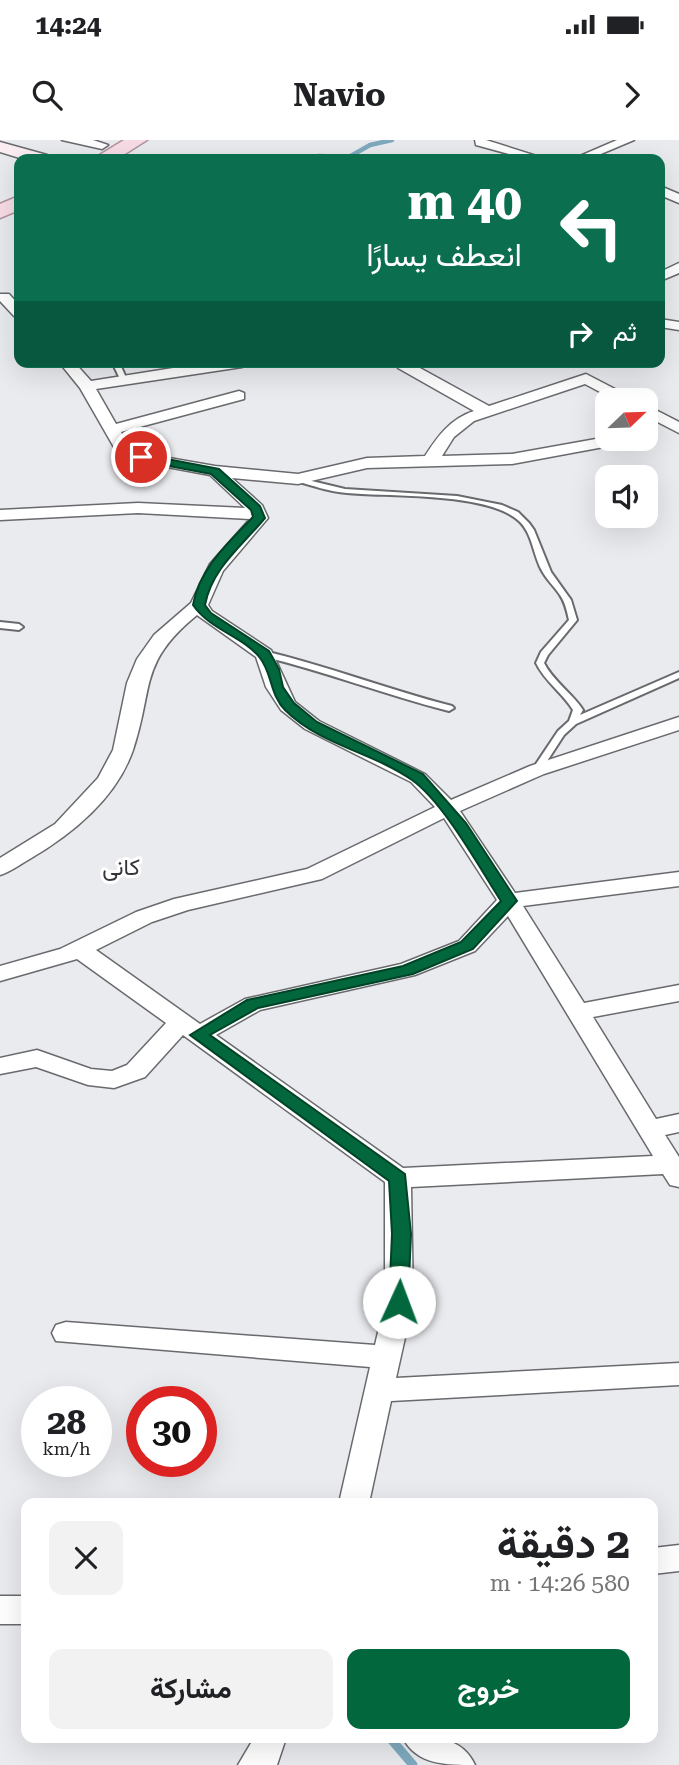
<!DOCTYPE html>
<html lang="ar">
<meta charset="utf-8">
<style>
body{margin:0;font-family:"Roboto Serif",Vazirmatn,serif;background:#f2f2f2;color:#202124;direction:rtl;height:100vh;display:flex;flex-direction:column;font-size:26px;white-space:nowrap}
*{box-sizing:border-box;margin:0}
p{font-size:23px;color:#757577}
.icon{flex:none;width:38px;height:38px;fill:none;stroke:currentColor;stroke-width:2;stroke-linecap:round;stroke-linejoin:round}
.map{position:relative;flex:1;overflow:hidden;direction:ltr}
.sheet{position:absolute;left:21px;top:1358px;width:637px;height:245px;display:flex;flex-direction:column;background:#fff;border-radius:14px;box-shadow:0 7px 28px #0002;direction:rtl}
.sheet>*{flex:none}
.top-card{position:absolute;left:14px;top:14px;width:651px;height:214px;border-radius:14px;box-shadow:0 7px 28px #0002;direction:rtl;background:#0b6e4f;color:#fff;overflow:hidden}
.needle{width:46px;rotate:67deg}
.buttons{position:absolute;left:595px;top:248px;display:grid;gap:14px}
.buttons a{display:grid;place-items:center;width:63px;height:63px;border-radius:14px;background:#fff;box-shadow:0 7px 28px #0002;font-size:35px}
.speed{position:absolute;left:21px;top:1246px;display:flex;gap:14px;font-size:35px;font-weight:700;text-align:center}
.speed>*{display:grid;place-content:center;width:91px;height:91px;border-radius:50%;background:#fff;box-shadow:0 7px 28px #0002;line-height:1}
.speed small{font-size:18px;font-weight:400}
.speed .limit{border:10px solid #d22;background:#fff;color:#111}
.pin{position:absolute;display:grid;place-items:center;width:60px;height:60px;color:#fff;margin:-30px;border:4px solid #fff;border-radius:50%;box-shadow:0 2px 7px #0007}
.me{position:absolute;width:77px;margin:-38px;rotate:2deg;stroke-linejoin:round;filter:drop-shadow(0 0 5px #0008)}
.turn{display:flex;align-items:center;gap:24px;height:147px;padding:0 28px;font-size:32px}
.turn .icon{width:91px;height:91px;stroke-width:2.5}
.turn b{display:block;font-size:49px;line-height:60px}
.then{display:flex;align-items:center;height:66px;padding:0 28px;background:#0003;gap:14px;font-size:26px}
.round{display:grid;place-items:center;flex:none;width:74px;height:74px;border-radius:14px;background:#f2f2f2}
.headline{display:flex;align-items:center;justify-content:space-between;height:119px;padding:0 28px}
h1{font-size:42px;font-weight:700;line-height:52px}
.button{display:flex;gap:14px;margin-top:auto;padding:14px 28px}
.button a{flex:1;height:80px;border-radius:14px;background:#02673c;color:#fff;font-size:28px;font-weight:700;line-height:80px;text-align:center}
.button a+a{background:#f2f2f2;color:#202124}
.status{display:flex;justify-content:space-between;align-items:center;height:49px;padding:0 35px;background:#fff;direction:ltr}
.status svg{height:19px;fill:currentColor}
header{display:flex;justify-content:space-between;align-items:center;height:91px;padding:0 28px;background:#fff;font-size:32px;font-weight:700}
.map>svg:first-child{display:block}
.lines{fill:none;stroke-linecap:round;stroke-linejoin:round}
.stream-far1{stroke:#7faabf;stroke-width:4.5}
.stream{stroke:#7faabf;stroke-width:9}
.lane-casing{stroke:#696a6e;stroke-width:4}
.street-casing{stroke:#696a6e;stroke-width:3}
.secondary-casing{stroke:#696a6e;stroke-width:3}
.primary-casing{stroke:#b1949e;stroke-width:3}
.lane{fill:#fff;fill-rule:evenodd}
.street{fill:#fff;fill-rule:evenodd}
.secondary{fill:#fbeef2;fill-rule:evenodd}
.primary{fill:#f8dde6;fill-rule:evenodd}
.route{fill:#02673c;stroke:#014327;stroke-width:2}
.labels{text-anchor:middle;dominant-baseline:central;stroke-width:6;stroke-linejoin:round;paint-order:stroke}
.neighbourhood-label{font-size:23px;fill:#363638;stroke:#fff}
</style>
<div class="status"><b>14:24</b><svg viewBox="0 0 49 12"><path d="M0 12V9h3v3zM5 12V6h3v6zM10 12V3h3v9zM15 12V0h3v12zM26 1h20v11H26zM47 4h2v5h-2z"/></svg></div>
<header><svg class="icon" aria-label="forward" viewBox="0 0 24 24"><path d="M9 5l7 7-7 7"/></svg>Navio<svg class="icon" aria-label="search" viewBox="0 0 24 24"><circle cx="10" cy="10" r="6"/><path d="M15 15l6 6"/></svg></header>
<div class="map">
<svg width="679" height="1625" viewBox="0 0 679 1625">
<rect width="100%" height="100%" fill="#eaebef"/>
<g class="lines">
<g class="stream-far1">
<polyline points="240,19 279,19"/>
<polyline points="308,19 319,16 349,17 370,5 392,0"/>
</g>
<polyline class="stream" points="390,1598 413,1625"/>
<defs>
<g id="lane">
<polygon points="112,222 119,222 127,240 125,241 121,241"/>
<path d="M295,337L345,349L457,356L502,365L518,372L529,383L534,390L551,432L571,460L577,480L548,515L544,523C553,541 572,553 583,570L580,575L679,532V538L576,584L564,595L540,632H534L532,630L558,591L569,581L573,570C563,553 545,542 536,523L541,512L569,480C567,471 565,462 560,455C554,446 546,439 541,429C533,413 532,393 519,381C488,352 389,357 347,353C329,352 312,345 295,341Z"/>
<polygon points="0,482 19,484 23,487 19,490 0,488"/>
<path d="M264,511C328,526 389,550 452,566L454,568L449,571C385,555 325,531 261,516L260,514Z"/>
</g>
<g id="street">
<polygon points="62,0 93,0 108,5 102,9"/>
<polygon points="475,0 486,0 546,19 527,19 476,5"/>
<polygon points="617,0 634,0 589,19 573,19"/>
<polygon points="660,46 679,54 679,63 660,55"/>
<polygon points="679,123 679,133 660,141 660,132"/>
<polygon points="0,154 9,154 19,165 19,177 14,176 0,161"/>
<polygon points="660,179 679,182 679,190 660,187"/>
<path d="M59,222H74L91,241L211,222H249L242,227L96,249L116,284L239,251L244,253V259L121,292L127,303L146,314L215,326L298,334L367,318L425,316C438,296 450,279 474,271L398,228L397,222H409L489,266L586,234L638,261H617L585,244L474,281L454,297L442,316L512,314L607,297V299H628L620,304L512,324L367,328L298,344L232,338L262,365L268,378L223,431L208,465L212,471L271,510L295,562L319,581L425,634L451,660L530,626L679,577V590L544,634L460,671L515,753L679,732V746L523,766L584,863L679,845V861L593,877L656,979L679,974V992L665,995L679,1017V1047L670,1045L663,1034L411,1047L413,1162L396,1238L679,1223V1245L391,1261L369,1363H339L370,1227L56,1201L52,1193L56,1185L66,1182L375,1205L385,1162V1042L183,895L145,937L114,948L88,945L36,927L0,934V918L37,910L91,929L112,931L127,925L166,883L77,819L0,841V826L60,809L136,772L174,759L307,729L435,667L411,642L305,589L281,570L266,547L256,517L197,475C138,523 154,548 133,610C116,659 71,695 28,720C19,725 10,732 0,735V718L55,684L98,638L113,610L127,543L137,519L154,495L191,463L210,424L250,379L138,373L0,380V370L138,363L245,368L210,335L135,321L115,309L80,248ZM444,678L497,760L459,801L401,824L245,859L200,884L96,810L152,782L188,770L322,739ZM508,776L653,1016L403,1028L216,895L260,870L415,835L475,811Z"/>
<polygon points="646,265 679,282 679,293 646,276"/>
<polygon points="679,1405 679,1431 653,1434 653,1408"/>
<rect x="0" y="1456" width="26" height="28"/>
<polygon points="254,1598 286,1598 277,1625 238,1625"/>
<path d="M403,1598C432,1597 461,1595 475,1625C446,1625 417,1625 403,1598Z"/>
</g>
<polygon id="secondary" points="0,2 47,15 50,19 23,19 0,12"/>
<g id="primary">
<polygon points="124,0 147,0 117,19 93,19"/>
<polygon points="19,56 19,70 0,78 0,64"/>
</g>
</defs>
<use href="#lane" class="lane-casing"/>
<use href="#street" class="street-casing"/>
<use href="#secondary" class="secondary-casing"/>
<use href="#primary" class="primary-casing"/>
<use href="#lane" class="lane"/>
<use href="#street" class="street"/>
<use href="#secondary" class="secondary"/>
<use href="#primary" class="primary"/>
</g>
<path class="route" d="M141,314L219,329L260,366L265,378C242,406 212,428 205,465L211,473L269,511L279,529L283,547L294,563L317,582L423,634L466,683L517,761L473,809L413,834L258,868L210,895L405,1034L411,1094L408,1162L399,1169L389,1162L392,1094L389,1041L190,895L247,860L403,826L461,802L501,761C479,727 444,663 412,640C372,612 320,605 285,570C270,555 272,533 260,518C243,496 210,490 193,465C199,429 228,403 253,377L251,370L211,334L137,320V315Z"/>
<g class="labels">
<g class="neighbourhood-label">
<text x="121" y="727">کانی</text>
</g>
</g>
</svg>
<div class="buttons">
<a><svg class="needle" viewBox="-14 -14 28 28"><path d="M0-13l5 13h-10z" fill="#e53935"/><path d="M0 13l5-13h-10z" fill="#757577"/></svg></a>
<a><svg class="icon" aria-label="sound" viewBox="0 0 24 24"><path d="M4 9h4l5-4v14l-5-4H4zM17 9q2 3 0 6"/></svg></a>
</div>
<div class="speed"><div>28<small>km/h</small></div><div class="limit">30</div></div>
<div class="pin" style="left:141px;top:317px;background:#d93025"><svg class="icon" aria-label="arrive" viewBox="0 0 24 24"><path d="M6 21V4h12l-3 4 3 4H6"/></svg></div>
<svg class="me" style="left:399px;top:1162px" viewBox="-20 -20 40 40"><circle r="19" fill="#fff"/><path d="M0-13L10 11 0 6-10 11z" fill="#02673c"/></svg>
<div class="top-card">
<div class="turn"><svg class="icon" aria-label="left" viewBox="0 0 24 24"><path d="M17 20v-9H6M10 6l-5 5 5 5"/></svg><div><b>40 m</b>انعطف يسارًا</div></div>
<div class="then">ثم<svg class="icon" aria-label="right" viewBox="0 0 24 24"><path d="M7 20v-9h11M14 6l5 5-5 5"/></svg></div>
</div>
<section class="sheet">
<div class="headline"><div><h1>2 دقيقة</h1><p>580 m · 14:26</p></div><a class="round"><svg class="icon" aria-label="close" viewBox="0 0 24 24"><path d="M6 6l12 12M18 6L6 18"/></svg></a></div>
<div class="button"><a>خروج</a><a>مشاركة</a></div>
</section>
</div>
